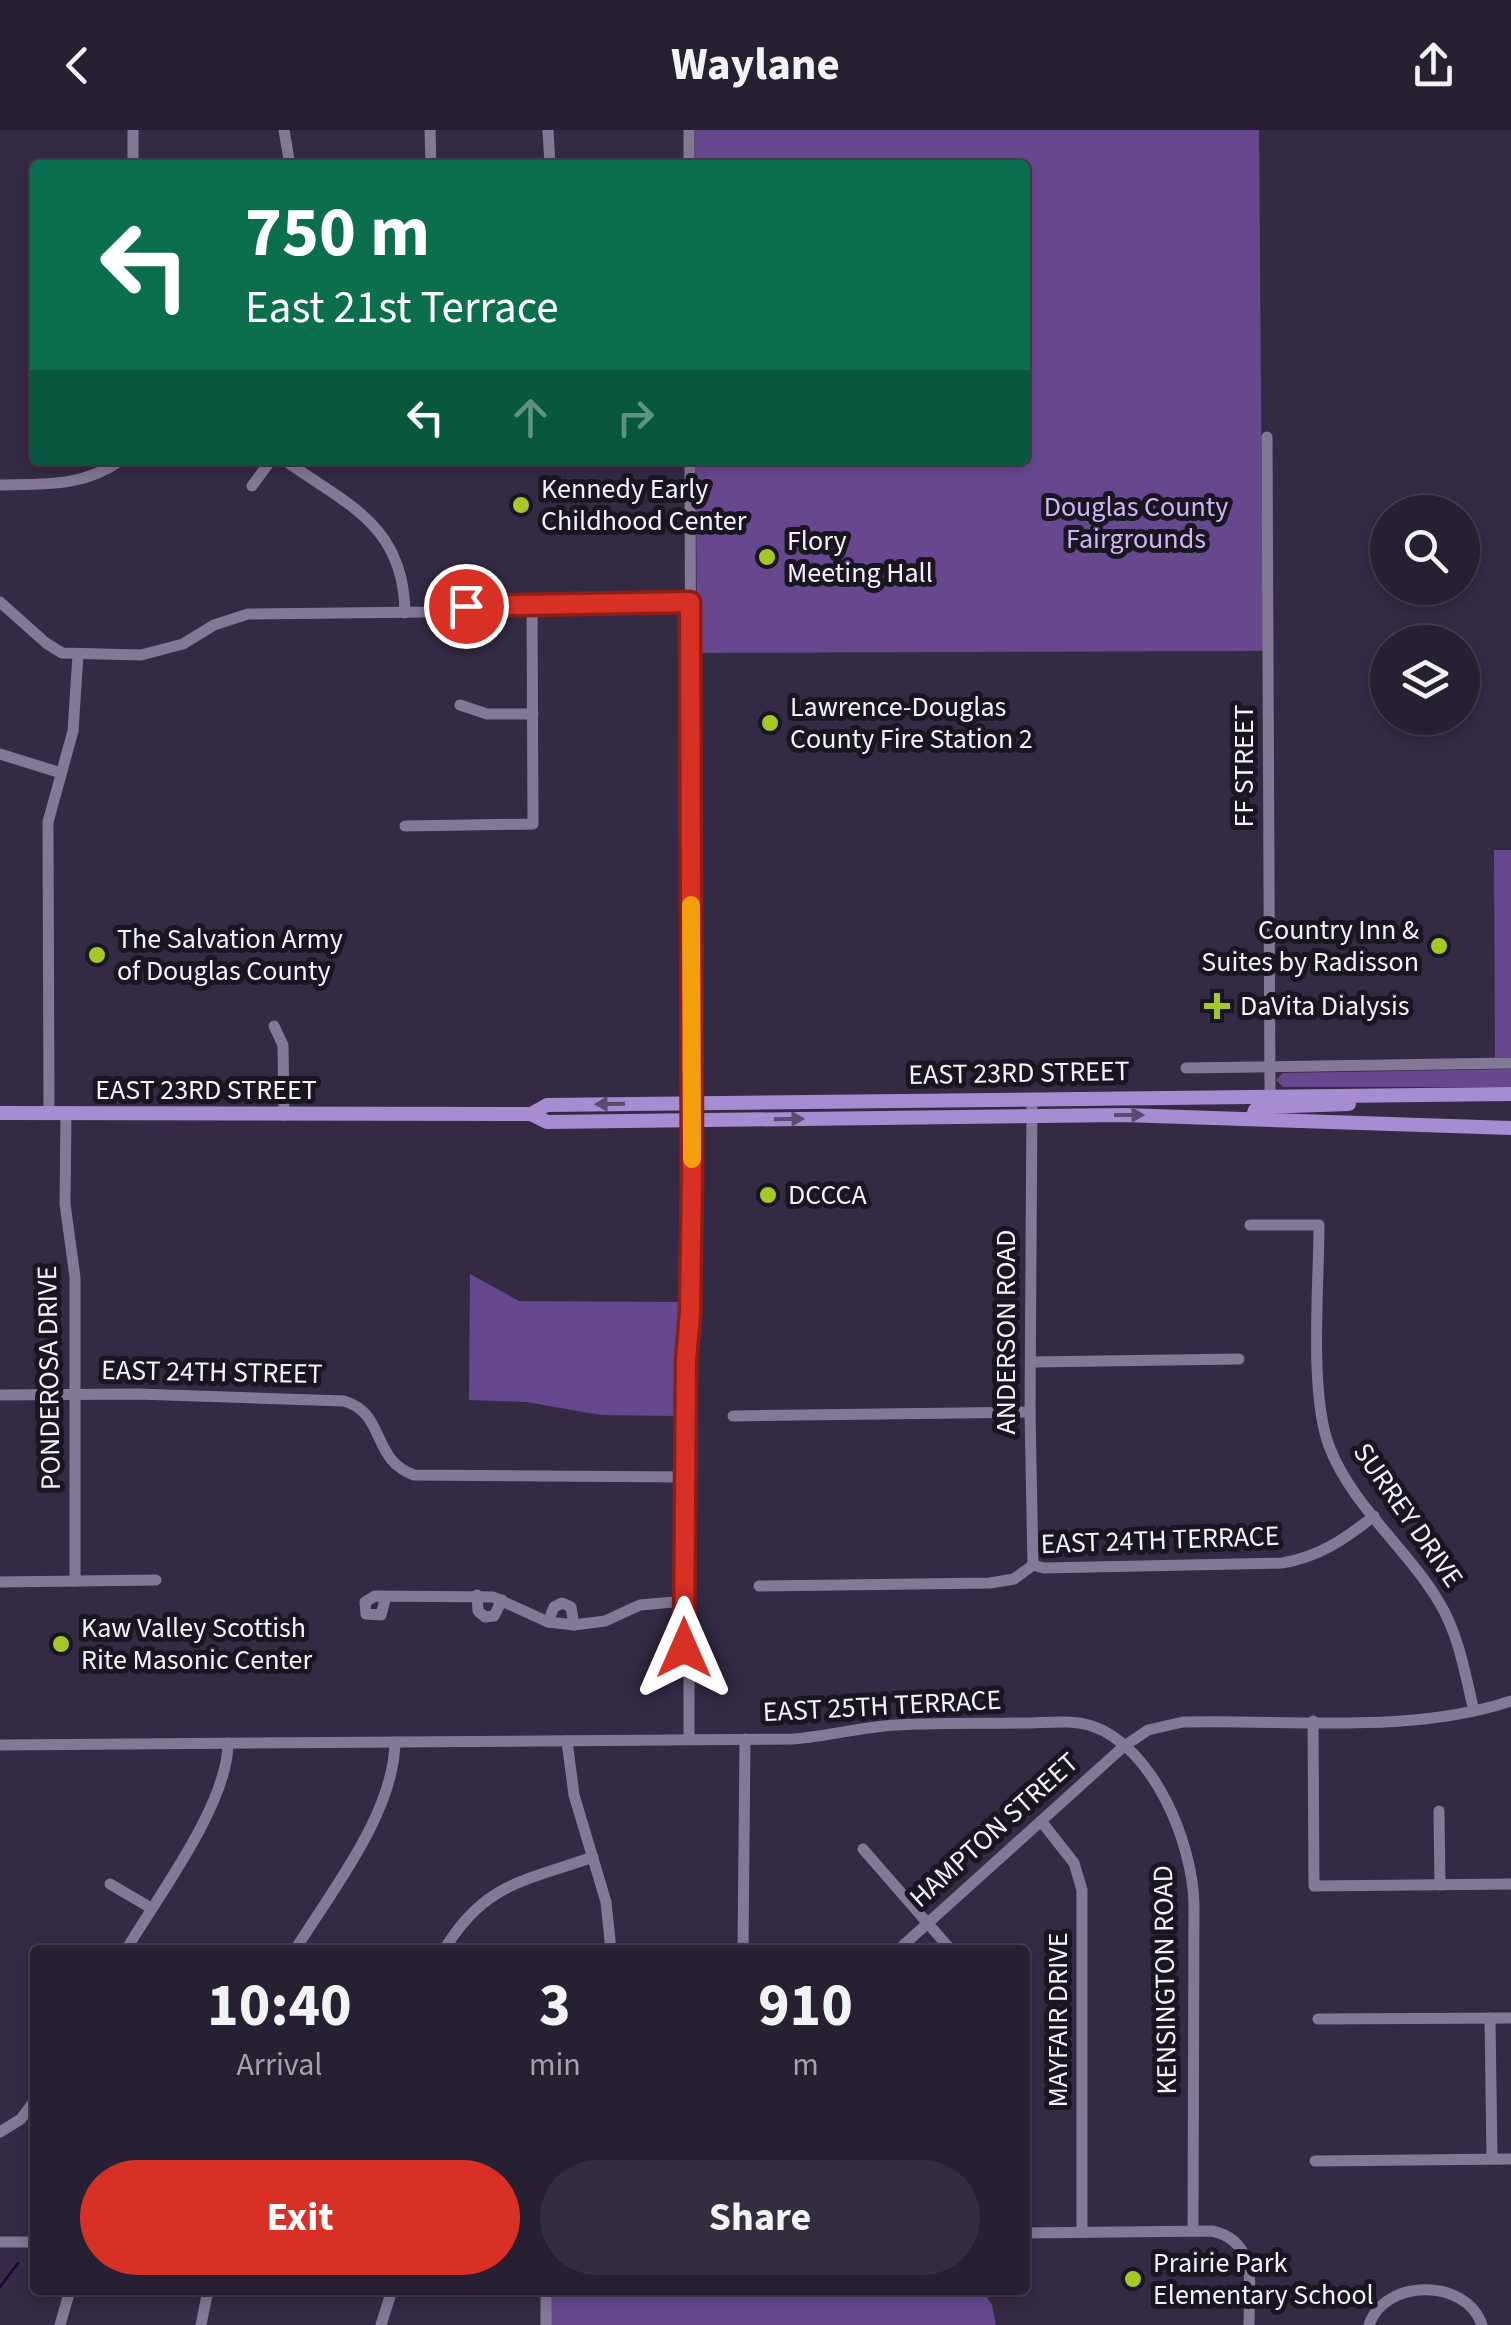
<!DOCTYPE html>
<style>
body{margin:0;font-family:"Source Sans 3",sans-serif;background:#332d3f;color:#f1f3f6;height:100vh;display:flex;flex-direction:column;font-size:38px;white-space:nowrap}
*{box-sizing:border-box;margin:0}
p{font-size:32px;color:#a4a3ac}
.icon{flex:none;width:55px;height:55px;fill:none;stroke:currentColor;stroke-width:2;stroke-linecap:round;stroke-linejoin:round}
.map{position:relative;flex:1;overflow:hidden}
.drawer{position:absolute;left:30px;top:1815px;width:1000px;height:350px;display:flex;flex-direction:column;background:#272033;border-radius:10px;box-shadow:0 5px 15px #0003,0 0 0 2px #433e4e}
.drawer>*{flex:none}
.guide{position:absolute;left:30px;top:30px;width:1000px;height:305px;border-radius:10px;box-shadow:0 5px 15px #0003,0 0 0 2px #433e4e;background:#0b6e4f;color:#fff;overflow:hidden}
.tools{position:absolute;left:1370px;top:365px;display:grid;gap:20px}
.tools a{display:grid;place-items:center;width:110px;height:110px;border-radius:50%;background:#272033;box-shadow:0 5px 15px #0003,0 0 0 2px #433e4e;font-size:50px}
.pin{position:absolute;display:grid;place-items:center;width:85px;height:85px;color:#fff;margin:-42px;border:5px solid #fff;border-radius:50%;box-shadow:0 2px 10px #0007}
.me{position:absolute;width:110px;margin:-55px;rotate:0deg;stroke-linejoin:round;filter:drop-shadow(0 0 8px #0008)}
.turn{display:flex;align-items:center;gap:35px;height:210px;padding:0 50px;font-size:45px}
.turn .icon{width:130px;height:130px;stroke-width:2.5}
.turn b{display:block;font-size:70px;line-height:85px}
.lanes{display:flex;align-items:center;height:95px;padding:0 50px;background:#0003;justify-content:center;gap:50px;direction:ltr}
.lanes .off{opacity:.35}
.eta{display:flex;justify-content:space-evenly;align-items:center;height:170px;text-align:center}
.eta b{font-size:60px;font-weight:700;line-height:70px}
.action{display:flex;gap:20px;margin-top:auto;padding:20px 50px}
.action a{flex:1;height:115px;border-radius:60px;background:#d93025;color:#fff;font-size:40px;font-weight:700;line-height:115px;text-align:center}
.action a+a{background:#332d3f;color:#f1f3f6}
header{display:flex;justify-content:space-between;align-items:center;height:130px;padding:0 50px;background:#272033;font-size:45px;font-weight:700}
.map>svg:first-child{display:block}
.green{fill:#67488f}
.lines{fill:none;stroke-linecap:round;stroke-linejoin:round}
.stream{stroke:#1e0238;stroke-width:2.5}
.minor{stroke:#837895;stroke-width:11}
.major{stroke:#a88cd1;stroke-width:14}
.oneway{fill:#5a4b70}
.route-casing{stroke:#8d1f18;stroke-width:25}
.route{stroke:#d93025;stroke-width:18}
.slow{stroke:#f59e0b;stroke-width:18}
.poi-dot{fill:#a4c824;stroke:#1a1621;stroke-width:4}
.labels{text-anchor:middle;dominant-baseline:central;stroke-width:10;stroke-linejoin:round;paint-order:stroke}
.poi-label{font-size:28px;fill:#f6f1ff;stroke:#1a1621;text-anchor:start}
.park-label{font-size:28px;fill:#cfb7f6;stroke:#1a1621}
.street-label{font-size:28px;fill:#f6f1ff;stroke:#1a1621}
</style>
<header><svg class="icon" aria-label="back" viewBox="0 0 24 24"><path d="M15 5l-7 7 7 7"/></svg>Waylane<svg class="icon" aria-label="share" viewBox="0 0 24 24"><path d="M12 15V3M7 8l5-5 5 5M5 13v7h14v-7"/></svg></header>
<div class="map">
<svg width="1511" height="2195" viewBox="0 0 1511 2195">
<rect width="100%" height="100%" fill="#342a44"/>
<g class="green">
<polygon points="695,0 1259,0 1263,521 697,523 696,330 1025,330 1025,35 695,35"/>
<polygon points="1494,720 1511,720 1511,927 1495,928"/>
<polygon points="1511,939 1511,957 1283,957 1276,950 1283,943"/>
<polygon points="470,1144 519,1171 679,1172 684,1182 678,1218 678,1286 601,1285 526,1272 469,1270"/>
<polygon points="546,2160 982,2160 992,2175 996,2195 546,2195"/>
</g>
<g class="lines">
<polyline class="stream" points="0,2157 18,2133"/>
<g class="minor">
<polyline points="133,0 133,35"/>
<polyline points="284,0 290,35"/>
<polyline points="430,0 431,35"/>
<polyline points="548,0 550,35"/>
<polyline points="689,0 689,35"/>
<polyline points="1267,307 1270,965"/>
<path d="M284,330C348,375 404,395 405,483"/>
<path d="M0,355C44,354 84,357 121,330"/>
<polyline points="252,356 271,330"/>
<polyline points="0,472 46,513 62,523 141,525 183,514 214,495 248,484 427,482 486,473 690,473"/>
<polyline points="460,575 487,584 533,584"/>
<polyline points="0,624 61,643"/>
<polyline points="405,696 533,694 532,473"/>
<polyline points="274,896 283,915 284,985"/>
<polyline points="1186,938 1511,933"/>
<polyline points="1032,969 1030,1282 1033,1435"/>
<polyline points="49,984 48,692 73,601 78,525"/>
<polyline points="66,984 65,1074 75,1147 75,1451"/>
<path d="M1250,1095H1319C1319,1155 1309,1262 1329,1316C1352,1376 1407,1418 1439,1472C1459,1505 1465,1544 1474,1581"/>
<polyline points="1031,1232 1239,1229"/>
<path d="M0,1265L138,1264L344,1271C386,1283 371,1330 414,1345L685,1347"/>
<polyline points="733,1286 1030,1282"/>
<path d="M1033,1435L1044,1438L1282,1433C1319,1427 1345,1409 1374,1386"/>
<polyline points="0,1452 156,1450"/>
<polyline points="759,1456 990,1453 1014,1449 1033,1435"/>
<polyline points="477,1465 478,1481 485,1487 494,1486 502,1470"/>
<polyline points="386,1466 381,1485 366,1484 365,1472 375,1466 493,1467 548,1492 574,1495 605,1491 640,1475 685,1471"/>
<polyline points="548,1492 554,1477 562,1473 571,1477 574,1495"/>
<polyline points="1313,1591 1314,1756 1511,1754"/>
<polyline points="689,1608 689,1548 684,1518 685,1230 690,1183 692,1047 690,330"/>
<polyline points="567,1611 574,1665 606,1772 611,1820"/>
<path d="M0,1615L793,1609C824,1607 853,1599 884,1596C930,1592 977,1594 1023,1593C1045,1593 1071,1589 1092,1596C1154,1617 1193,1714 1194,1775L1193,2101"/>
<polyline points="1439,1681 1440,1755"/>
<polyline points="1041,1691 1074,1733 1082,1760 1082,2102"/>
<polyline points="863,1719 951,1820"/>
<polyline points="110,1754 151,1778"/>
<path d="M126,1820C158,1766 228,1674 228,1613"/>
<path d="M295,1820C332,1760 394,1683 395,1612"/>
<path d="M444,1820C484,1753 525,1751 593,1727"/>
<polyline points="743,1820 745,1609"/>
<path d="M898,1820L1123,1617L1148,1600L1183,1592C1289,1589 1409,1605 1511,1571"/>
<polyline points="1490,1888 1492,2029"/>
<polyline points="1318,1889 1511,1888"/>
<polyline points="0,2002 21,1989 35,1970"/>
<polyline points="1315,2031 1511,2029"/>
<path d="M1025,2103L1212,2101C1259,2111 1249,2158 1249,2195"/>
<polyline points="0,2112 35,2112"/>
<polyline points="546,2160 546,2195"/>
<polyline points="60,2195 70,2160"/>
<polyline points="201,2195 208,2160"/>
<polyline points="381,2195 392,2160"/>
<path d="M1369,2195C1385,2148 1466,2148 1482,2195"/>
</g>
<g class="major">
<polyline points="0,983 531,984 547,992 1124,985 1511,998"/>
<polyline points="531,984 547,975 1511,964"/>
<polyline points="1252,989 1255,980 1262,977 1349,974"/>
</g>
</g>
<defs><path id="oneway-solid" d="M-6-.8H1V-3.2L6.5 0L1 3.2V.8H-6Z" transform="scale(2.5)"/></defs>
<g class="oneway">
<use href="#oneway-solid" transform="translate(610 974) rotate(179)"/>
<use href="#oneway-solid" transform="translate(1129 985)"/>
<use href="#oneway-solid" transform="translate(789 989) rotate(-1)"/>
</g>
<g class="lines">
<defs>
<polyline id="route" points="466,476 690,472 692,1047 690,1183 686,1230 684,1518"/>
</defs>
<use href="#route" class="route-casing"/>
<use href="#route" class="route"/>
<polyline class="slow" points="691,775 692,1029"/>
</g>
<g class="poi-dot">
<circle cx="521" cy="375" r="10"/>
<circle cx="767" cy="427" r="10"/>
<circle cx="770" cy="593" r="10"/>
<circle cx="1439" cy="816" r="10"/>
<circle cx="97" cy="825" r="10"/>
<path d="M1212 861h10v10h10v10h-10v10h-10v-10h-10v-10h10z"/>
<circle cx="768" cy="1065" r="10"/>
<circle cx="61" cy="1514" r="10"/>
<circle cx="1133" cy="2149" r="10"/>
</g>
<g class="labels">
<g class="poi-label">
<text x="541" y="359">Kennedy Early<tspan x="541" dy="32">Childhood Center</tspan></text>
<text x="787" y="411">Flory<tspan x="787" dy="32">Meeting Hall</tspan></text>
<text x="790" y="577">Lawrence-Douglas<tspan x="790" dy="32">County Fire Station 2</tspan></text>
<text x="1419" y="800" text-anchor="end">Country Inn &amp;<tspan x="1419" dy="32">Suites by Radisson</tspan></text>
<text x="117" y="809">The Salvation Army<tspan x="117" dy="32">of Douglas County</tspan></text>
<text x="1240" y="876">DaVita Dialysis</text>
<text x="788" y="1065">DCCCA</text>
<text x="81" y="1498">Kaw Valley Scottish<tspan x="81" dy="32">Rite Masonic Center</tspan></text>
<text x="1153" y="2133">Prairie Park<tspan x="1153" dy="32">Elementary School</tspan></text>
</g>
<g class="park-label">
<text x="1136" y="377">Douglas County<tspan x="1136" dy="32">Fairgrounds</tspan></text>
</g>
<g class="street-label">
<text transform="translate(1244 636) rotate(-90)">FF STREET</text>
<text transform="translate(1019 943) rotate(-1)">EAST 23RD STREET</text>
<text x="206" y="960">EAST 23RD STREET</text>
<text transform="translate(1006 1202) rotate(-90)">ANDERSON ROAD</text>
<text transform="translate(212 1242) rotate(1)">EAST 24TH STREET</text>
<text transform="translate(49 1248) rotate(-91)">PONDEROSA DRIVE</text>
<text transform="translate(1408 1385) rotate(55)">SURREY DRIVE</text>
<text transform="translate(1160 1410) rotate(-2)">EAST 24TH TERRACE</text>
<text transform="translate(882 1576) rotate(-3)">EAST 25TH TERRACE</text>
<text transform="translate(994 1700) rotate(-42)">HAMPTON STREET</text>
<text transform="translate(1165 1850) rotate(-91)">KENSINGTON ROAD</text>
<text transform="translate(1058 1890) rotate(-90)">MAYFAIR DRIVE</text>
</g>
</g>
</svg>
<div class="tools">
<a><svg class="icon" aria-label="search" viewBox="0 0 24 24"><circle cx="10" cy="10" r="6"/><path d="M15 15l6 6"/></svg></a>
<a><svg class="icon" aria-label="layers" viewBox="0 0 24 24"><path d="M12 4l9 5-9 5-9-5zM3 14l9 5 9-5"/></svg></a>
</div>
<div class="pin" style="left:466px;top:476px;background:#d93025"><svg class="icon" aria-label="arrive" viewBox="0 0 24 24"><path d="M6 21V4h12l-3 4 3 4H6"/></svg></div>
<svg class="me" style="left:684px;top:1518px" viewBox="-20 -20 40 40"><path d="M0-17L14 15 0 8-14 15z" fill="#d93025" stroke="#fff" stroke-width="4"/></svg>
<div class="guide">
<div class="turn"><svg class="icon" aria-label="left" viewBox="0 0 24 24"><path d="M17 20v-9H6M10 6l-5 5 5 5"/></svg><div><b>750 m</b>East 21st Terrace</div></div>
<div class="lanes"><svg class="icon" aria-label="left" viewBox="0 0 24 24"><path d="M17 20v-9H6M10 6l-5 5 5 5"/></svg><svg class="icon off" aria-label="ahead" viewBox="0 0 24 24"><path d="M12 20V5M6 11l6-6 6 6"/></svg><svg class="icon off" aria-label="right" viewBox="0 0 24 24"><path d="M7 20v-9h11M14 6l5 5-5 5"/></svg></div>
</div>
<section class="drawer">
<div class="eta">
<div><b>10:40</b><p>Arrival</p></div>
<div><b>3</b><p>min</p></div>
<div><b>910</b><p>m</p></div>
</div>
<div class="action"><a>Exit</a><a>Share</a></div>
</section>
</div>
